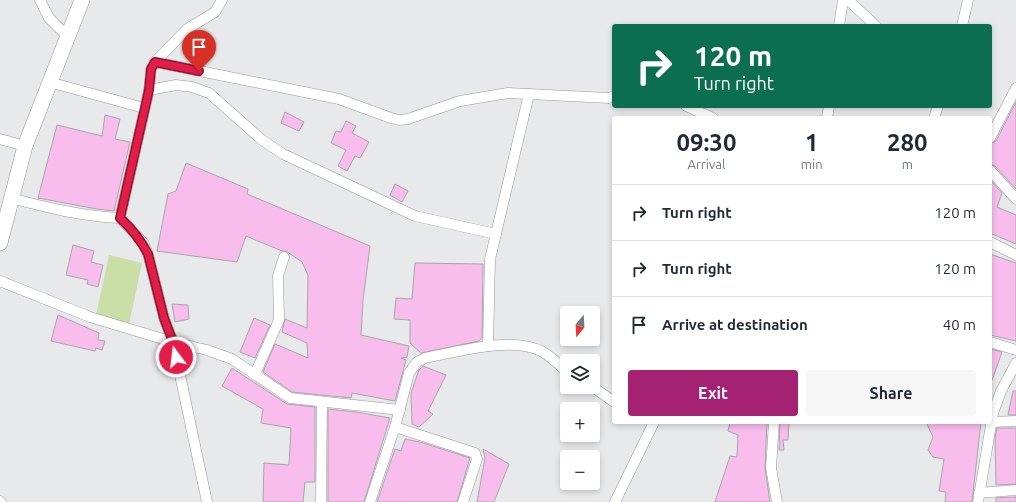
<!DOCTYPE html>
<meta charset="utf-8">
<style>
body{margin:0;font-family:Ubuntu,sans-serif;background:#f6f6f7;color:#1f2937;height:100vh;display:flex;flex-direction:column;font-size:15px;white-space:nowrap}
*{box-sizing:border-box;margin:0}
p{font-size:13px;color:#747a83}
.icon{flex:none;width:22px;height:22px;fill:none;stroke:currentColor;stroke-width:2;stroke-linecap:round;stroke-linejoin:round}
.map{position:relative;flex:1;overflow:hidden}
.side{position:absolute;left:612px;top:116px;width:380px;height:308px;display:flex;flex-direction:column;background:#fff;border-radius:4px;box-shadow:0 2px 6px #0003}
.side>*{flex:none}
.top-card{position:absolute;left:612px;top:24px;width:380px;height:84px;border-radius:4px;box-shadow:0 2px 6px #0003;background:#0b6e4f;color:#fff;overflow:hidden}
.needle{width:26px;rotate:198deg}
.tools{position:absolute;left:560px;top:306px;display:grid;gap:8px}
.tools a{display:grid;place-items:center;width:40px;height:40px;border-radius:4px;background:#fff;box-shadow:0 2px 6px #0003;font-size:20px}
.pin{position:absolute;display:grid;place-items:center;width:34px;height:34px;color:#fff;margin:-41px -17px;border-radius:50% 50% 50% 0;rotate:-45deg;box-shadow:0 0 4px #0007}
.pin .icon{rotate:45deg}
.me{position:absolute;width:44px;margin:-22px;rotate:345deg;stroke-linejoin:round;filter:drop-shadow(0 0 3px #0008)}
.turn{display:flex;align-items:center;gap:14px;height:84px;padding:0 16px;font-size:18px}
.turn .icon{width:52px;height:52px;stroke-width:2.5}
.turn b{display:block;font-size:28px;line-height:34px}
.eta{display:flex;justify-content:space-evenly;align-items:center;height:68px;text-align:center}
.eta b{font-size:24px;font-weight:700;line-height:28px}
.primary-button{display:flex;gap:8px;margin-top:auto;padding:8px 16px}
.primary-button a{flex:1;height:46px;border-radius:4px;background:#a42271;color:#fff;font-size:16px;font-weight:700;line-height:46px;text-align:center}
.primary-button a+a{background:#f6f6f7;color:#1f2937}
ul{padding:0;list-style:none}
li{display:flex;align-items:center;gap:12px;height:56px;padding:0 16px;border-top:1px solid #e0e1e3}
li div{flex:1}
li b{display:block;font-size:15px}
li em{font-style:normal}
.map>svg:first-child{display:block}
.green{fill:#cadea8}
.building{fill:#f8bded;stroke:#a8a6a8}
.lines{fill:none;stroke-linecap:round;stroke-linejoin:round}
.street-casing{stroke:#96989a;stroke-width:11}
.secondary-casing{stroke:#96989a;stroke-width:16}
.street{stroke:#fff;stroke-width:10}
.secondary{stroke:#fff;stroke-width:15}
.route-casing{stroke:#92132f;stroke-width:10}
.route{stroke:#e11d48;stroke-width:7}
</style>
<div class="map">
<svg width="1016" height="502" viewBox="0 0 1016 502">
<rect width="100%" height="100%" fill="#e7e9eb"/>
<polygon class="green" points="109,255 142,263 129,324 96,315"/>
<g class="building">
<polygon points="1016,102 1016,189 995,166 990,164 990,144 996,141"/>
<polygon points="285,112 304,122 299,131 281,123"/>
<polygon points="105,115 120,119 115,139 130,142 114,211 97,209 38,198 57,125 102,136"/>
<polygon points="346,121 356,126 352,133 369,142 360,158 355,156 347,171 338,166 346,150 331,143 336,131 341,132"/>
<polygon points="186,163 248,189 247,194 370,246 363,300 361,335 409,346 407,357 401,358 406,360 395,401 352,393 351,398 292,392 263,372 275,344 308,358 307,343 282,332 285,319 307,328 308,275 302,262 286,251 282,251 246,236 237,262 157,251 168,194 176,191"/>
<polygon points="990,180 1002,193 997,207 1016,215 1016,244 990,233"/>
<polygon points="395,184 408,191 402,202 390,195"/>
<polygon points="73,245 94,251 91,262 103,265 98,287 87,284 88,280 66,275"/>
<polygon points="990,254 1016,263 1016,341 990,335"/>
<polygon points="415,263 483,264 482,338 479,341 421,353 410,343 410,320 394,319 396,298 412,299"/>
<polygon points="172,304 188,305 189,319 175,322"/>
<polygon points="58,315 99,333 98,340 105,341 102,350 96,348 95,351 51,341"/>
<polygon points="254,318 270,325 255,358 240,352"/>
<polygon points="990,349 1002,352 991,383 990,382"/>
<polygon points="423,366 446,375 428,411 433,414 419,427 412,424 411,393 419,370"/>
<polygon points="232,368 287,404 315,407 315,482 305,482 303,502 263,502 264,463 289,465 291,428 261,423 263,409 222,386"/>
<polygon points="1013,391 1016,391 1016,415 1008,415"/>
<polygon points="328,409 356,412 390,418 364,502 328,502"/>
<polygon points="730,422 767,422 765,468 770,502 715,502 730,456 737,457 738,435 728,431"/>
<polygon points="780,422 789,422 788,440 783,440 784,450 779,450"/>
<polygon points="926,422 981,422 972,502 945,502 946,492 939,491 944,459 933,457 928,450 933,437"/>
<polygon points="997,428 1016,428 1016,484 996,485 995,438"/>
<polygon points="405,439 420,442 470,458 457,502 377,502 395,449 401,451"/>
<polygon points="483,449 509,464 494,502 477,502 485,458"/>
<polygon points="1016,497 1016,502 996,502 996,498"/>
</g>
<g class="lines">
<defs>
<g id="street">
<polyline points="40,0 49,18 67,36"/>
<polyline points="848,0 876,26"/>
<polyline points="839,26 843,0"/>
<polyline points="962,26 968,0"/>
<polyline points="155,62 187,29 215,12 222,0"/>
<polyline points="49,82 144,108"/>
<polyline points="149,90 176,85 192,87 209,93 262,140 283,154 415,216 496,234"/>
<polyline points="686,106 713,118"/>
<polyline points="827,118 829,106"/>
<polyline points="934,118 938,106"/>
<polyline points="990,138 1016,88"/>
<polyline points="0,139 25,146"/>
<polyline points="990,170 1016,199"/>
<path d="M11,198C48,208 81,216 120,218L136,235L144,244L148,254L164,318L173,342L207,502"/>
<polyline points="120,218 149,90 151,69 155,62 339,99 391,118 399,120 408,119 460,101 508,93 609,98 614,96"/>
<polyline points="990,242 1016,255"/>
<polyline points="0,281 90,317 173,342 207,350 232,359 290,398 400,410"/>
<polyline points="990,342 1016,350"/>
<polyline points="488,346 490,259 529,94"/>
<polyline points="255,374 279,320 278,276 284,257"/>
<polyline points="593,387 614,402"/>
<polyline points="774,422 771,468 777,502"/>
<polyline points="992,422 1016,421"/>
<polyline points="395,427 475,453 477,459 463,502"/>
<polyline points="979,493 1016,490"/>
<polyline points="0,501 1,502"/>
<polyline points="321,502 322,402"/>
<path d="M370,502L395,427L409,373L417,362L425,358C456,352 512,336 541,351C551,356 558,364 567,372"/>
<polyline points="615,502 654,422"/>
<polyline points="978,502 993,413 1001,391 1016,363"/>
</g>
<polyline id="secondary" points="0,243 25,146 82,0"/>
</defs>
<use href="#street" class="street-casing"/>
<use href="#secondary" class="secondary-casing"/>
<use href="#street" class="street"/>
<use href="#secondary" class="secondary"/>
</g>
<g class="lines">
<defs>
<path id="route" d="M176,357L173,342L164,318L148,254C141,240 131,228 120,218L149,90L151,69L155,62L199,71"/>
</defs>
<use href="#route" class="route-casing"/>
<use href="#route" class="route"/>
</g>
</svg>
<div class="tools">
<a><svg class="needle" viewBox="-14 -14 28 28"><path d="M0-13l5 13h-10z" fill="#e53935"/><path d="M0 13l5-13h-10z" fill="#747a83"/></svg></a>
<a><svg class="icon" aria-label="layers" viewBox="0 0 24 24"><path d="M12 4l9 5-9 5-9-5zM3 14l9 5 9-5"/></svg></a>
<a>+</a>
<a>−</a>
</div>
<div class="pin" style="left:199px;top:71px;background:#d93025"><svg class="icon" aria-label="arrive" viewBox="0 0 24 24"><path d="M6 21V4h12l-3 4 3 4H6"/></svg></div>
<svg class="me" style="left:176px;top:357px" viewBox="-20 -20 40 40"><circle r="17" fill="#e11d48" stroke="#fff" stroke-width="3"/><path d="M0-11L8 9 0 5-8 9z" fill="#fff"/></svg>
<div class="top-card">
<div class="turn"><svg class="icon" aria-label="right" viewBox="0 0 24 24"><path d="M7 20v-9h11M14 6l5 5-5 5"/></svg><div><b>120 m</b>Turn right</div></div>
</div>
<section class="side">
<div class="eta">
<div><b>09:30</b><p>Arrival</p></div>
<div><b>1</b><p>min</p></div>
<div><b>280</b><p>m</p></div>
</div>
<ul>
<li><svg class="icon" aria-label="right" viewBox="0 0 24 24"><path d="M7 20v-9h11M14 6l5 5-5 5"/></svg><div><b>Turn right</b></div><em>120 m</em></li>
<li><svg class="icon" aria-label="right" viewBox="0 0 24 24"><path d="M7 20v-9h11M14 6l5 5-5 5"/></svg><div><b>Turn right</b></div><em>120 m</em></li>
<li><svg class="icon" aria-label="arrive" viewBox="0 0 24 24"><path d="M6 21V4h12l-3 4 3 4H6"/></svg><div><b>Arrive at destination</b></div><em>40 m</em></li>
</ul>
<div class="primary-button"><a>Exit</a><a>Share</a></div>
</section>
</div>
